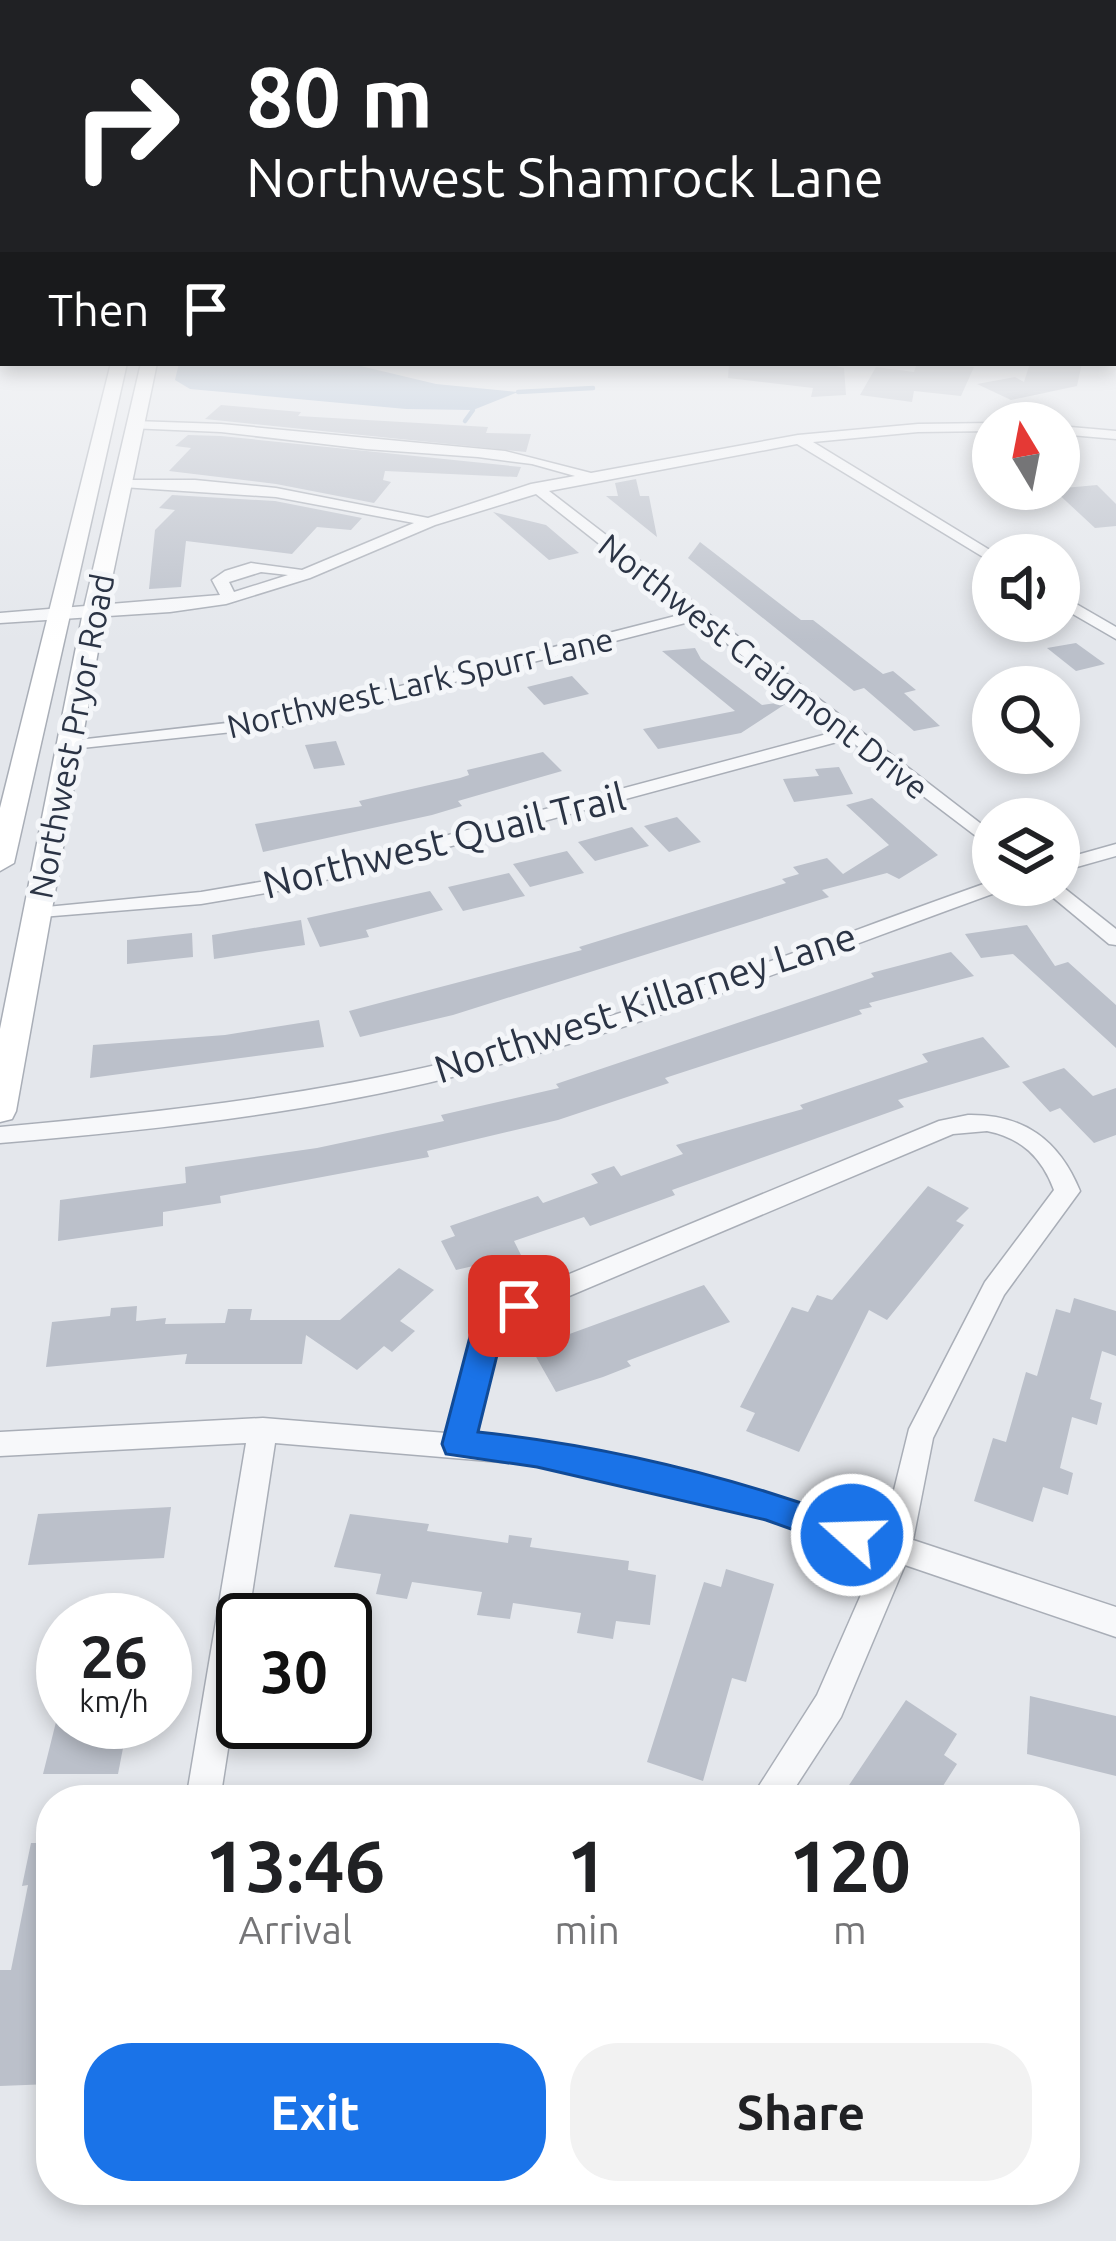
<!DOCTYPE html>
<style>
body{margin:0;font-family:Ubuntu,sans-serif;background:#f2f2f2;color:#202124;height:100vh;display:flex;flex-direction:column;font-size:45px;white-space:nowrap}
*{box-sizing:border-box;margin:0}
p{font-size:39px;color:#757577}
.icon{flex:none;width:66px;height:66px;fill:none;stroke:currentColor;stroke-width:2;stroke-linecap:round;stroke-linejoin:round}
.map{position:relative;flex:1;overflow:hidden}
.sheet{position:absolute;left:36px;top:1785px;width:1044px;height:420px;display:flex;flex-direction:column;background:#fff;border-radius:48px;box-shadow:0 6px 18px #0003}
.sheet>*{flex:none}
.hud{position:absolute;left:0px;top:0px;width:1116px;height:366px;box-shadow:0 6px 18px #0003;background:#202124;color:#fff;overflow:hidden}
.needle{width:78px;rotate:350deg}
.controls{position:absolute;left:972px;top:402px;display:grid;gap:24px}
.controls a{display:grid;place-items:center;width:108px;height:108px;border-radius:50%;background:#fff;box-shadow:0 6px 18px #0003;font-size:60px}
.speed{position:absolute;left:36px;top:1593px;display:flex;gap:24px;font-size:60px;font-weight:700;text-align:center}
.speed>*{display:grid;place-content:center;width:156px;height:156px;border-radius:50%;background:#fff;box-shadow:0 6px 18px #0003;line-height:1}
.speed small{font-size:30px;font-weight:400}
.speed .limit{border:6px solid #111;border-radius:18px;background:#fff;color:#111}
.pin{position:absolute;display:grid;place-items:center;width:102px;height:102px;color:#fff;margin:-51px;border-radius:24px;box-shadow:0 6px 18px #0006}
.me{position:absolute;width:132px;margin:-66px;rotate:290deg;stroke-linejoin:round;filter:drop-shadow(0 0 9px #0008)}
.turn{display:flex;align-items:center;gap:42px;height:252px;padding:0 48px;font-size:54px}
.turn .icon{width:156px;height:156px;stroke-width:2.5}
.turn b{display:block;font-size:84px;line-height:102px}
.then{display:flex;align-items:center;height:114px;padding:0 48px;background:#0003;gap:24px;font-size:45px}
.eta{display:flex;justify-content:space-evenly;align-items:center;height:204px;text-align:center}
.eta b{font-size:72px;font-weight:600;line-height:84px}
.cta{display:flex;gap:24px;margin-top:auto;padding:24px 48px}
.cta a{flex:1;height:138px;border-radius:48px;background:#1a73e8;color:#fff;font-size:48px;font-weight:600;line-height:138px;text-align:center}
.cta a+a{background:#f2f2f2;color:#202124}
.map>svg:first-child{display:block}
.water{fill:#9fb4cc}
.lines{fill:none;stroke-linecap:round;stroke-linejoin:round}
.stream{stroke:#9fb4cc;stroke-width:4.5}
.building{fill:#bbc0ca}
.street-casing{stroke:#a9aeb7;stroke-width:3}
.secondary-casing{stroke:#a9aeb7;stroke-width:3}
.street{fill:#f7f8fa;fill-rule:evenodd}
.secondary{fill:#fff;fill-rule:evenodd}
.route{fill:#1a73e8;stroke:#114b97;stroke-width:3}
.labels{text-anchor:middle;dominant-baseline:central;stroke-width:10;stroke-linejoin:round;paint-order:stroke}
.far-street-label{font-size:33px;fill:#2b3445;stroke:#f4f6f9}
.street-label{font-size:39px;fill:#2b3445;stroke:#f4f6f9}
</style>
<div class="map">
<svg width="1116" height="2241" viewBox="0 0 1116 2241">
<rect width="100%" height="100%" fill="#e4e7ec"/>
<polygon class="water" points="179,363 348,363 436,384 518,392 473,410 406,409 190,389 175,380"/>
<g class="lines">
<g class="stream">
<polyline points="518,392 593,388"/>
<polyline points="465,421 473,410"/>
</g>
</g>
<g class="building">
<polygon points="729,363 824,363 844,368 846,395 811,397 813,388 728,378"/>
<polygon points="917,363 974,367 961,396 914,391 912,402 860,395 876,367 914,372"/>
<polygon points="1030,363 1082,363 1077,386 1011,400 977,384 1015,377 1024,382"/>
<polygon points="221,405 301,412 298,416 488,427 486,433 531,434 526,452 205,419"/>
<polygon points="188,435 221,436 521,467 517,477 385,471 383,480 391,482 374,503 276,484 169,471 191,448 175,446"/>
<polygon points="636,479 640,496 649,496 657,537 606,496 618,496 615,483"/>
<polygon points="1097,485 1116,504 1116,526 1095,528 1053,489"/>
<polygon points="172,495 275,501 362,518 351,530 317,527 292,554 186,541 181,587 149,589 155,530 175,510 159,508"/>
<polygon points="493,512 546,525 579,553 549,560"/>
<polygon points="700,542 801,620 813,620 883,674 893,671 916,690 904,693 940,726 914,731 864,688 854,691 688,558"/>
<polygon points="1076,643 1105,664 1076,671 1047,648"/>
<polygon points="695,648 701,659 762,705 790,701 741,733 658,749 643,729 735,711 662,651"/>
<polygon points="572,676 589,694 544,705 527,687"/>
<polygon points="336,741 345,765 314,769 305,745"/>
<polygon points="543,752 562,771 458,801 462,806 432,815 263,852 255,824 362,806 359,801 460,778 469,775 467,770"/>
<polygon points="839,767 853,794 794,802 783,779 819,776 815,769"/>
<polygon points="872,798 938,855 899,879 887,873 822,890 829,897 453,1015 360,1037 349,1011 582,950 579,947 786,883 782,879 799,874 793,867 827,858 843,874 889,845 846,805"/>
<polygon points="677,817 701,842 669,852 644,826"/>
<polygon points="632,827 649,846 595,861 578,842"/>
<polygon points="567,851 584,873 530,887 513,864"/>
<polygon points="509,873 525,896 463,911 448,887"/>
<polygon points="430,891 443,910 366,930 369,937 320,947 307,918"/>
<polygon points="301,920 305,945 214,959 212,935"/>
<polygon points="1027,925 1055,966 1068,962 1116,1005 1116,1048 1013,954 981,958 965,934"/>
<polygon points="192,933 193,957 127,964 127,940"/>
<polygon points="951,952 974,976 869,1003 872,1007 859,1010 862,1014 665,1078 669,1083 558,1120 427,1151 429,1157 220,1196 221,1203 163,1212 163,1226 58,1241 60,1200 186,1183 185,1167 317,1148 444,1121 441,1115 559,1088 556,1084 874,977 871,973"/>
<polygon points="319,1020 324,1047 90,1078 93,1045 225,1035"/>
<polygon points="983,1037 1010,1067 898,1100 904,1107 672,1190 675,1195 590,1226 584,1217 514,1241 521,1255 456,1270 441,1241 455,1236 450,1226 538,1196 543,1203 598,1183 591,1174 614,1166 621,1176 683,1154 676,1145 803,1109 800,1105 928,1062 922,1054"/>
<polygon points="1064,1068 1093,1096 1116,1088 1116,1135 1094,1143 1060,1108 1050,1112 1022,1082"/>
<polygon points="928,1186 969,1208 956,1221 964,1225 887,1320 869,1310 799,1452 746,1431 755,1413 740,1407 792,1307 808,1312 817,1295 832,1300"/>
<polygon points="399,1268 434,1290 400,1321 415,1331 392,1352 384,1346 357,1370 306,1335 302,1364 185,1364 187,1354 46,1367 52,1322 110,1316 111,1308 137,1306 136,1321 166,1318 165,1324 225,1323 228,1309 252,1309 250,1320 340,1320"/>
<polygon points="704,1285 730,1322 627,1361 631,1366 603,1377 556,1392 531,1348"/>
<polygon points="1074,1298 1116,1311 1116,1356 1102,1351 1090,1399 1102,1403 1097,1425 1072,1417 1060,1468 1073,1473 1068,1495 1043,1487 1033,1522 974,1501 993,1438 1006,1442 1026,1372 1037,1376 1056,1309 1070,1313"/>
<polygon points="171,1507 164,1558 28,1565 38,1514"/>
<polygon points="350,1514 429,1524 427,1531 508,1543 509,1535 532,1538 530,1547 629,1561 628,1570 656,1575 650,1625 616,1621 613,1639 577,1633 581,1613 513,1603 510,1619 477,1615 482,1592 412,1582 407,1599 376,1594 381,1574 334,1567"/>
<polygon points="726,1569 774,1584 746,1682 732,1678 703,1781 647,1762 704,1582 721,1587"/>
<polygon points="1030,1696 1116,1716 1116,1776 1027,1754"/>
<polygon points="906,1700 957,1734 944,1755 957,1764 934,1800 839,1800"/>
<polygon points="56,1722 128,1722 118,1774 43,1774"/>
<polygon points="40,1824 51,1825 51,2084 0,2086 0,1970 11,1970 28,1885 22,1886 31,1843 37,1843"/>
</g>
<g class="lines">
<defs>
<g id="street">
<path d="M134,421L221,424L505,451L591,473L798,435L918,424L993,423V431L918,432L813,442L998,555H993V563L797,444L549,491L993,833V849L848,739L296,888L201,904L29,918L26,914L36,908L201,892L295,876L838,731L697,620L279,727L63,750L60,746L69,741L279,717L687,613L536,494L435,525L310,578L226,604L170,612L0,623V613L220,595L212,580L225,571L251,563L302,570L414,523L276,497L122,487L117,486V480H195L276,488L428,518L531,484L575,476L532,464L478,457L366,449L221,432L129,428L127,425ZM261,572L288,575L234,592L229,582Z"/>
<polygon points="1059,426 1116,431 1116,439 1059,434"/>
<polygon points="1059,594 1116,627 1116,639 1059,606"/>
<polygon points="1116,844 1116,856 1059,872 1059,860"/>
<path d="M992,881L993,885H1009L1006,889C823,955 641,1029 452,1077C304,1114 152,1130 0,1143V1127C151,1113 302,1097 449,1062C634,1017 813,944 992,881Z"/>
<polygon points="1059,884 1116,929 1116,945 1109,944 1038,885"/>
<path d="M968,1115C1024,1114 1059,1140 1080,1191L1004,1295L933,1438L913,1540L1116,1607V1637L905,1565L841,1717L787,1800H750L817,1695L878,1556L766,1518L537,1465L275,1443L248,1620H243V1653L220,1800H186L246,1443L0,1456V1432L263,1418L446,1433L474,1329L478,1321L509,1299L939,1121ZM987,1131C1022,1138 1042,1158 1054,1190L985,1282L909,1429L884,1531C752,1487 614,1447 475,1435L500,1335L529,1313L953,1134Z"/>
</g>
<g id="secondary">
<polygon points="111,363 127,363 14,863 0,871 0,808"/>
<polygon points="141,363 157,363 105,612 16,1111 12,1119 0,1122 0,1029 83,612"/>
</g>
</defs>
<use href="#street" class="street-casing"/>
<use href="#secondary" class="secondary-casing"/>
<use href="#street" class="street"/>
<use href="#secondary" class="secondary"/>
</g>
<linearGradient id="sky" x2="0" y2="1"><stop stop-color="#8bb4dd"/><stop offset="0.51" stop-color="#f3f4f6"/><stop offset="1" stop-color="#f3f4f6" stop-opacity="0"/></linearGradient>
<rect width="1116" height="643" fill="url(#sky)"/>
<path class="route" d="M519,1294L530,1297L535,1306L502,1335L478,1432C608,1446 741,1479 864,1525L869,1535L864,1546L852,1551L766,1520L537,1467L446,1454L442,1444L472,1329L477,1320Z"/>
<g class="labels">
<g class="far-street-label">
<text transform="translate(764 666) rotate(38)">Northwest Craigmont Drive</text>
<text transform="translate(420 682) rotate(-13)">Northwest Lark Spurr Lane</text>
<text transform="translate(71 736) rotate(-79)">Northwest Pryor Road</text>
</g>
<g class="street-label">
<text transform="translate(444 840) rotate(-14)">Northwest Quail Trail</text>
<text transform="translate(645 1002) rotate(-18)">Northwest Killarney Lane</text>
</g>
</g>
</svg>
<div class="controls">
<a><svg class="needle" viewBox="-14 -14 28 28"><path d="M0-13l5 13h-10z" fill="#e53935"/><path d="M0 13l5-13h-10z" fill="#757577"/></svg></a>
<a><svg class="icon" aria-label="sound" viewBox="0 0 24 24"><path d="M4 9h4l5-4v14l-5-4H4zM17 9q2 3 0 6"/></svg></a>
<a><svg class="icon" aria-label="search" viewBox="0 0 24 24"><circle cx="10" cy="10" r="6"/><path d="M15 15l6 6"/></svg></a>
<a><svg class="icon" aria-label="layers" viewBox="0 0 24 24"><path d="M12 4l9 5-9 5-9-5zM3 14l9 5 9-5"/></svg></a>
</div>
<div class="speed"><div>26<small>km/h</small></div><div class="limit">30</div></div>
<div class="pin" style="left:519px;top:1306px;background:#d93025"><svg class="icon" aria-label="arrive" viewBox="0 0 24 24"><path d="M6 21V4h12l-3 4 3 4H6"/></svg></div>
<svg class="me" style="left:852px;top:1535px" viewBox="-20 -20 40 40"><circle r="17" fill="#1a73e8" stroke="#fff" stroke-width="3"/><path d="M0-11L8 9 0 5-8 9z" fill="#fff"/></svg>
<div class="hud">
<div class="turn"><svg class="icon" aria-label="right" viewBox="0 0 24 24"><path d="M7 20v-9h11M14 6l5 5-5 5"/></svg><div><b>80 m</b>Northwest Shamrock Lane</div></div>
<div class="then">Then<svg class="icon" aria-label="arrive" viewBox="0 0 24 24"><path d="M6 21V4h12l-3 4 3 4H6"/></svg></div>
</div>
<section class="sheet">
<div class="eta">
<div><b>13:46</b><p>Arrival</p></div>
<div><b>1</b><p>min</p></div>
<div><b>120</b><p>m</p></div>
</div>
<div class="cta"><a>Exit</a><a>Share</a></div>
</section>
</div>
